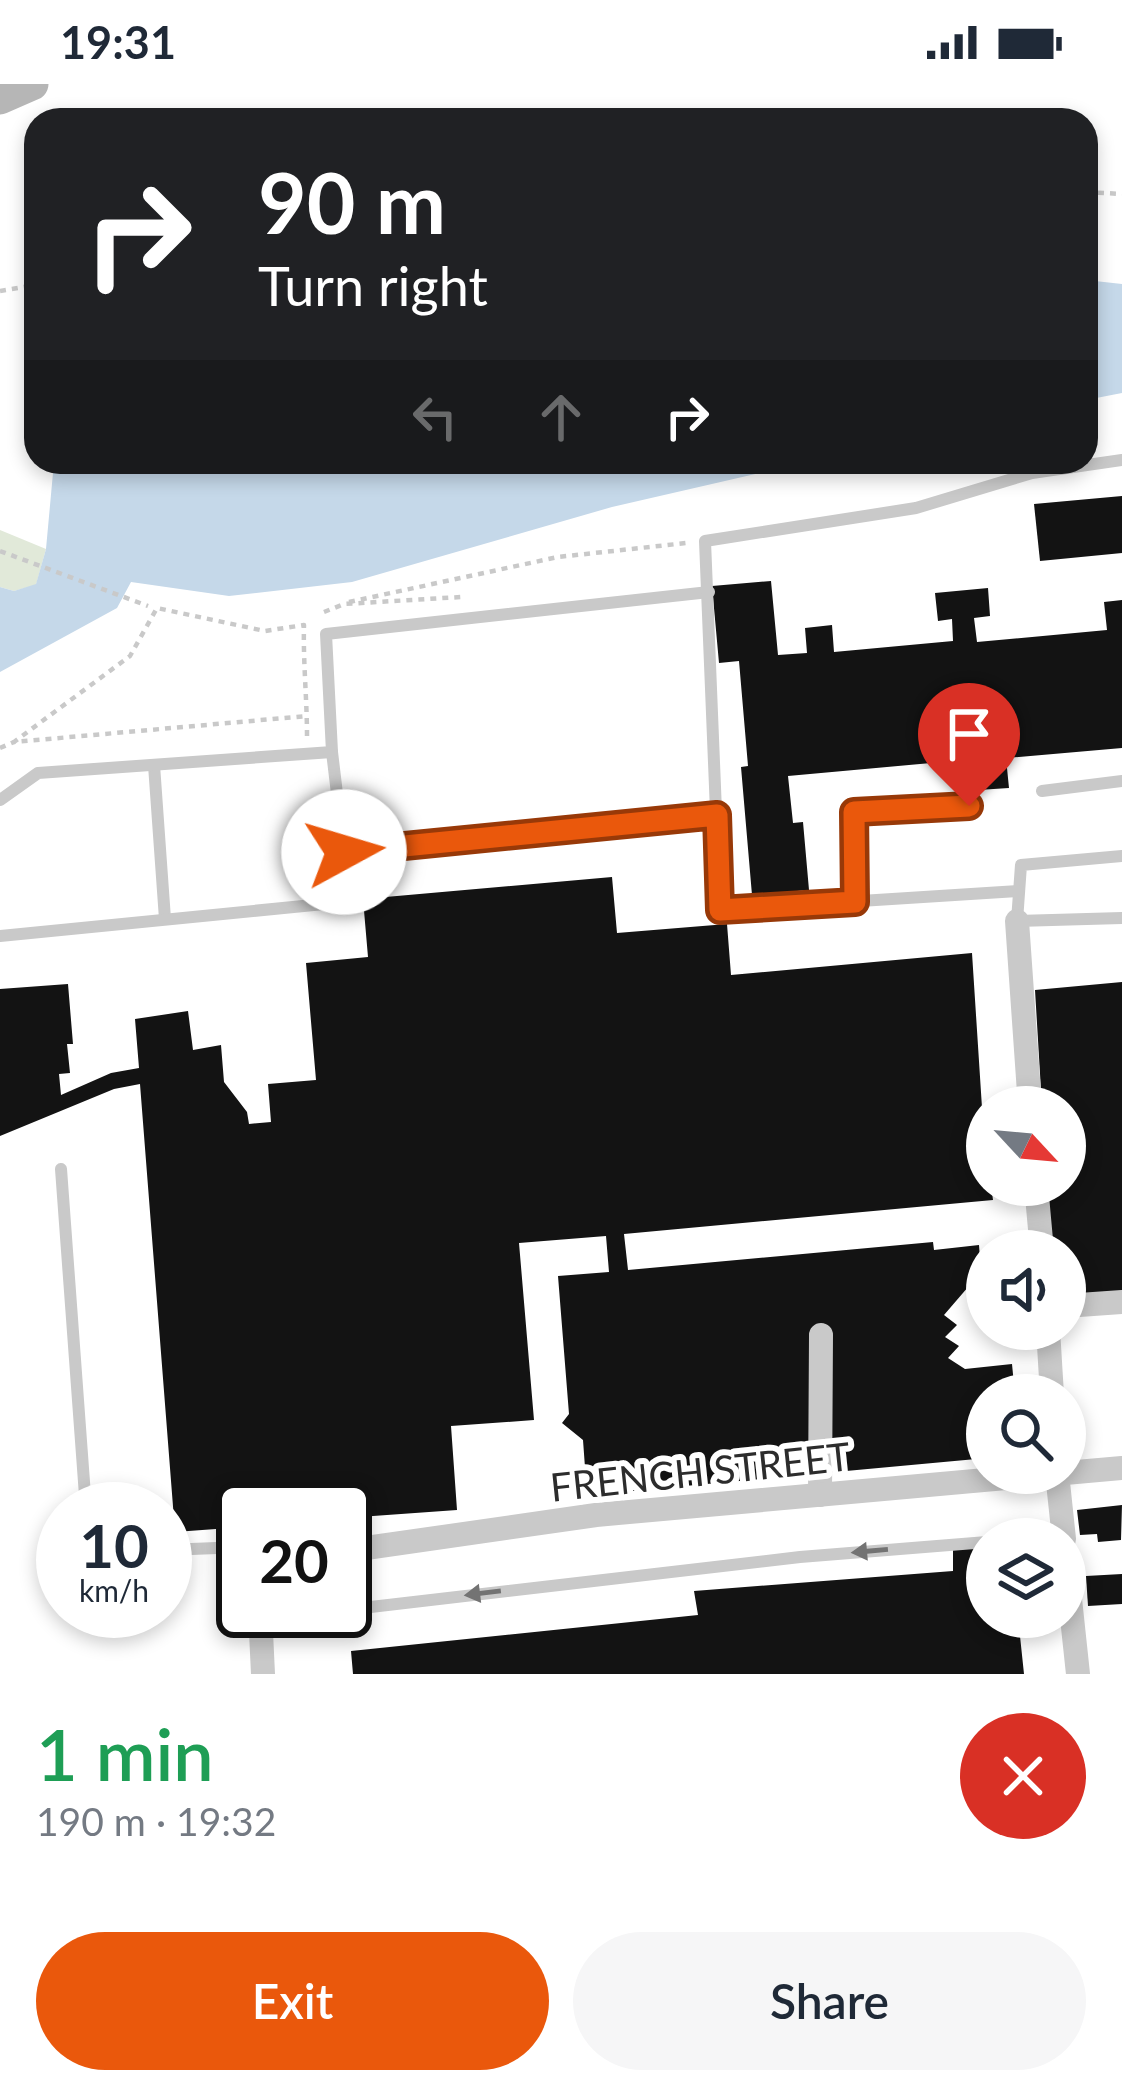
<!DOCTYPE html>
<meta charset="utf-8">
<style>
body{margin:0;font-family:Lato,sans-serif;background:#f6f6f7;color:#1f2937;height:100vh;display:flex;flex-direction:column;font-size:45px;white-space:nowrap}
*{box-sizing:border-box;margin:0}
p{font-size:39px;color:#747a83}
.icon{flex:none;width:66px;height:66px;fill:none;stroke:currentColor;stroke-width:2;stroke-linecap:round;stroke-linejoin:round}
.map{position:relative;height:1590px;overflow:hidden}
.panel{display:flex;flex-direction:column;background:#fff;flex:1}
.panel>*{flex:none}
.hud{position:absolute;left:24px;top:24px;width:1074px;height:366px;border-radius:36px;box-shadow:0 6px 18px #0003;background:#202124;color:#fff;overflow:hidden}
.needle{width:78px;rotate:116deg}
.fabs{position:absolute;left:966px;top:1002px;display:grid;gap:24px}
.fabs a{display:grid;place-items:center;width:120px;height:120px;border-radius:50%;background:#fff;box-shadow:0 6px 18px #0003;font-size:60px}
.speed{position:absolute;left:36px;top:1398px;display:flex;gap:24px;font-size:60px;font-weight:700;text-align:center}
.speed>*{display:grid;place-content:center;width:156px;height:156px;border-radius:50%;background:#fff;box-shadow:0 6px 18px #0003;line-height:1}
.speed small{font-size:30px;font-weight:400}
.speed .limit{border:6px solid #111;border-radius:18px;background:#fff;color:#111}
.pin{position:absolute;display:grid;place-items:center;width:102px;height:102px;color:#fff;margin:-123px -51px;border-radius:50% 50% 50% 0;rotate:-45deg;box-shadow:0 0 12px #0007}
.pin .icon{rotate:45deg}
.me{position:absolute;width:132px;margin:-66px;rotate:84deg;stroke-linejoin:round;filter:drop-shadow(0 0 9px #0008)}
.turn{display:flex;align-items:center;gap:42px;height:252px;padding:0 36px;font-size:54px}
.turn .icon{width:156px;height:156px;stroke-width:2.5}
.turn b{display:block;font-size:84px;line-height:102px}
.lanes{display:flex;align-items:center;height:114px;padding:0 36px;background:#0003;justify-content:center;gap:60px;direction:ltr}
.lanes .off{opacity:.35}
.round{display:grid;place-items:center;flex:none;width:126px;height:126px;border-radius:63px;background:#f6f6f7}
.headline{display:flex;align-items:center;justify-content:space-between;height:204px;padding:0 36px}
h1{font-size:72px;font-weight:600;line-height:90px;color:#1e9e55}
.cta{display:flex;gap:24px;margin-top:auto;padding:24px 36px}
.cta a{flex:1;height:138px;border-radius:72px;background:#ea580c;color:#fff;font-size:48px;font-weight:600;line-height:138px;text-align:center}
.cta a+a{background:#f6f6f7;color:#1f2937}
.status{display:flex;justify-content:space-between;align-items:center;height:84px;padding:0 60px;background:#fff;direction:ltr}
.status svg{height:33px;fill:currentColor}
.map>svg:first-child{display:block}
.green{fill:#e1e9d9}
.water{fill:#c5d8e9}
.building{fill:#131313}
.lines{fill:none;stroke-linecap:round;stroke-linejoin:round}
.path{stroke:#c9c9c9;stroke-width:4.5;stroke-dasharray:6 6;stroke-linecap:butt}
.service{stroke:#c9c9c9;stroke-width:12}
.minor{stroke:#c9c9c9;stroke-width:24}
.secondary{stroke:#b6b6b6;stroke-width:33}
.oneway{fill:#737373}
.route-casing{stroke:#983908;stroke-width:30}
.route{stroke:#ea580c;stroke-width:21}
.labels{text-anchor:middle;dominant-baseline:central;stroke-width:12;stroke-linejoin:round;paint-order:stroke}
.street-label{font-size:39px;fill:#2c2c2c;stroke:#fff}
</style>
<div class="status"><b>19:31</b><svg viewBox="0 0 49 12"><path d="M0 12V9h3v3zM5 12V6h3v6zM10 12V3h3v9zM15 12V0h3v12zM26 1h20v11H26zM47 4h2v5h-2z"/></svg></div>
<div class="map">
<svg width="1122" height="1590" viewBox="0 0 1122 1590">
<rect width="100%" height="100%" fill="#fff"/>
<polygon class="green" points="0,446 46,465 36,501 14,507 0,503"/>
<g class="water">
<polygon points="1086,196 1122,200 1122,309 1086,316"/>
<polygon points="54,378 807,378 612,423 352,498 229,512 131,498 117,524 0,588 0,503 14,507 36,500 46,465"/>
</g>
<g class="building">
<polygon points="1122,412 1122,469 1040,477 1034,420"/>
<polygon points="771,497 778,571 807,569 805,544 832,541 834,568 953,557 952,535 938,537 935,509 988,504 990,532 974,534 977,558 1107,546 1104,518 1122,516 1122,664 1006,674 1009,704 978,706 975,675 788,692 793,739 803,738 809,806 752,811 741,683 748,682 739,577 719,579 712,502"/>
<polygon points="612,793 617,849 727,840 731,891 972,869 987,1101 991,1101 993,1116 624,1150 628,1186 933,1158 934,1166 979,1161 981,1188 944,1231 957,1241 945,1253 959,1262 948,1274 965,1285 1012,1280 1015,1311 987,1311 987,1374 587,1411 583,1356 562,1339 569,1330 558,1192 609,1188 606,1152 519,1159 534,1336 451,1342 457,1426 345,1434 345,1425 243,1425 243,1443 175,1448 140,1000 114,1005 0,1052 0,905 68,900 73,960 67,960 70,989 59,990 61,1011 111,989 139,984 135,935 188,927 193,966 221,961 224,998 247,1028 249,1040 271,1038 268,1000 316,996 306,879 368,873 363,815"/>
<polygon points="1122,898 1122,1207 1065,1212 1065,1167 1051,1167 1047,1101 1065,1101 1065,1023 1042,1023 1035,906"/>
<polygon points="1122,1421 1121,1456 1098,1458 1097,1450 1080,1451 1077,1426"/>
<polygon points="976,1464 987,1466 987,1533 1018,1533 1024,1590 353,1590 351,1567 698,1531 694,1507 953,1487 953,1465"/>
<polygon points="1122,1490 1122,1520 1088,1522 1086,1492"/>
</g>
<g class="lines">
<g class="path">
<polyline points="1086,108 1122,110"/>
<polyline points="0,207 36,201"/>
<polyline points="0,467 148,522"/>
<polyline points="349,518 558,473 686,459"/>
<polyline points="324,528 344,520 461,513"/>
<path d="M307,652C307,615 303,578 304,541L265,547L157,524L130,572L14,658L307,632"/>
<polyline points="0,664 14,658"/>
</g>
<g class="service">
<polyline points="332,668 344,768"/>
<polyline points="154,681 165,835"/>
<polyline points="1042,707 1122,697"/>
<polyline points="0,716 38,689 332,668 326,550 709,508"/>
<polyline points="1122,772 1021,781 1017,837 1122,834"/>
<polyline points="1019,807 720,826 705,457 916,424 1032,389 1122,376"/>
<polyline points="855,818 854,728 969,722"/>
<polyline points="0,852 344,818 344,768 717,731"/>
<polyline points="61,1085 86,1425"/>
<polyline points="1021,1455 1063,1452"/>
<polyline points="165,1466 243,1463"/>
<polyline points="345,1526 800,1473 987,1458"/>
<polyline points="323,1529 338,1527"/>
</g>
<g class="minor">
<polyline points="1017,837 1030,1023"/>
<polyline points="1036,1101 1042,1167"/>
<polyline points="1065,1222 1122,1218"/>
<polyline points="1048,1245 1052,1311"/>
<polyline points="1057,1389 1064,1455"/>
<polyline points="1065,1389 1122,1384"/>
<polyline points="820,1411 821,1251"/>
<polyline points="345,1467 596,1431 1063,1389"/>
<polyline points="1065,1468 1078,1590"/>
<polyline points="260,1527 263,1590"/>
</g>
<polyline class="secondary" points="0,14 32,0"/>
</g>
<defs><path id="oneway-solid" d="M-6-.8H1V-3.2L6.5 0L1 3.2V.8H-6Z" transform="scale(3)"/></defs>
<g class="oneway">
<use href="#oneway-solid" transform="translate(870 1467) rotate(175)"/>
<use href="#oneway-solid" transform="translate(483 1509) rotate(173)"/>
</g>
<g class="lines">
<defs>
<polyline id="route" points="344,768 717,731 720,826 855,818 854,728 969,722"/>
</defs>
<use href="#route" class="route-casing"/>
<use href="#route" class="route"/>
</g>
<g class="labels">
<g class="street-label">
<text transform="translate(700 1387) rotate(-6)">FRENCH STREET</text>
</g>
</g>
</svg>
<div class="fabs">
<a><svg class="needle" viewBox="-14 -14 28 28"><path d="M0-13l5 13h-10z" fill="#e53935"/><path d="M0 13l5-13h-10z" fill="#747a83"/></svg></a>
<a><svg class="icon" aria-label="sound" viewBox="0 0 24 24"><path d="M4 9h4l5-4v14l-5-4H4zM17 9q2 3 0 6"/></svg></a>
<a><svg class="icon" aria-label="search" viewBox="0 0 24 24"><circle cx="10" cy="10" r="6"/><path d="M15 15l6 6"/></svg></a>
<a><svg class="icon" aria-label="layers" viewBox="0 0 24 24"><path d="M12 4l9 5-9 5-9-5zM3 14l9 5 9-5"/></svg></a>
</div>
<div class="speed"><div>10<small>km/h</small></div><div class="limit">20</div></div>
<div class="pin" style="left:969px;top:722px;background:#d93025"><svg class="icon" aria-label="arrive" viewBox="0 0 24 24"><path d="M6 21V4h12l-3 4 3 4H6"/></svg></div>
<svg class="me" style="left:344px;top:768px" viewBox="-20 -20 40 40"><circle r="19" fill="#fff"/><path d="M0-13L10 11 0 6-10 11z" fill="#ea580c"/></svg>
<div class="hud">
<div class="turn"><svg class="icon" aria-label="right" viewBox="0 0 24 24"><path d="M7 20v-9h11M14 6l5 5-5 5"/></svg><div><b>90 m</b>Turn right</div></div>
<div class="lanes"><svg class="icon off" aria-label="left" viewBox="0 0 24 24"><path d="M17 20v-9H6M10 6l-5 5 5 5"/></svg><svg class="icon off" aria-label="ahead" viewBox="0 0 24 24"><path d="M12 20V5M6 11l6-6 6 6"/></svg><svg class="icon" aria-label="right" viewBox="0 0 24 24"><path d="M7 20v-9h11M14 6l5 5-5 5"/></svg></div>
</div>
</div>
<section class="panel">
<div class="headline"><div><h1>1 min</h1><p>190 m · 19:32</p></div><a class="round" style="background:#d93025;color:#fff"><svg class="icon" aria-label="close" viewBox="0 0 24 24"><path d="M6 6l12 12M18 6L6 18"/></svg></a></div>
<div class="cta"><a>Exit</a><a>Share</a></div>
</section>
